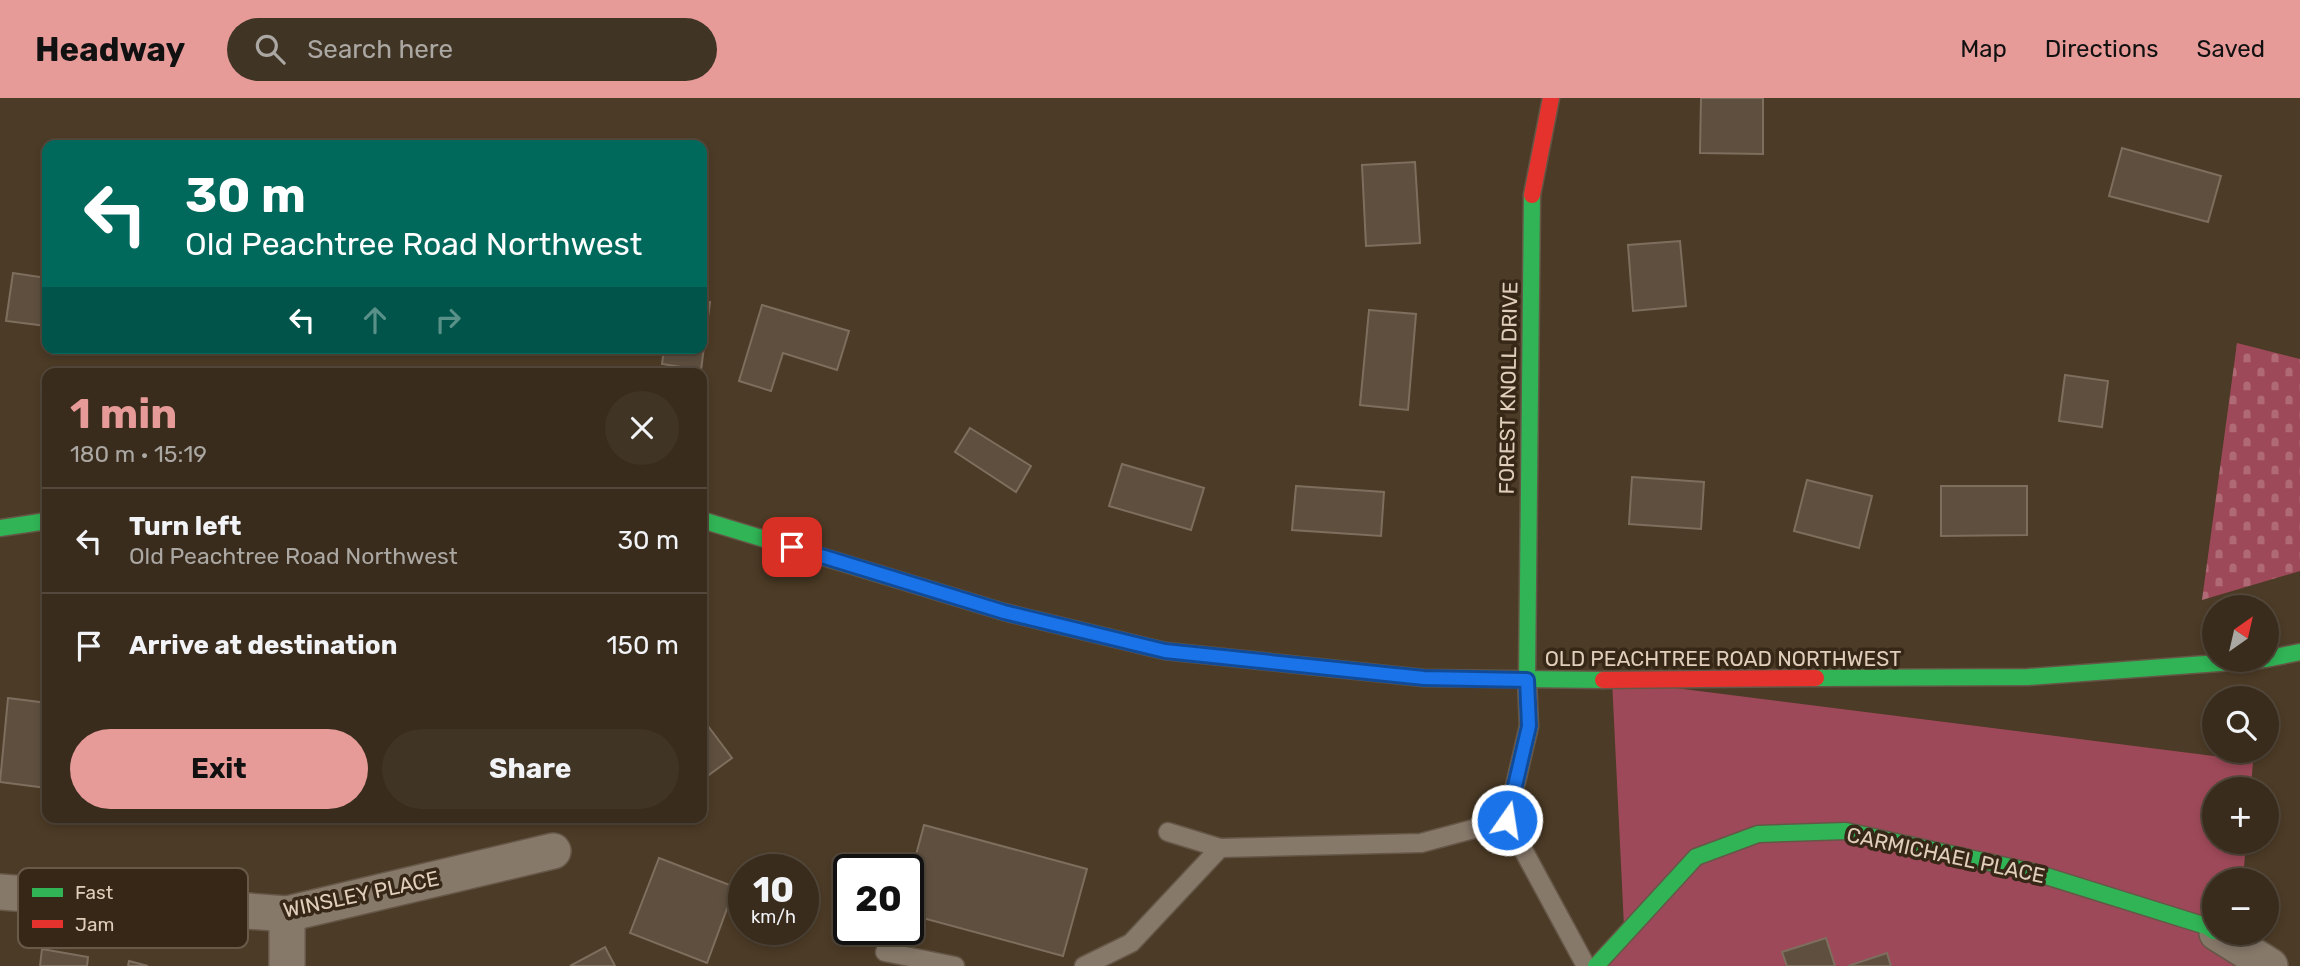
<!DOCTYPE html>
<meta charset="utf-8">
<style>
body{margin:0;font-family:Rubik,sans-serif;background:#403425;color:#f1f3f6;height:100vh;display:flex;flex-direction:column;font-size:26px;white-space:nowrap}
*{box-sizing:border-box;margin:0}
p{font-size:23px;color:#aba7a3}
.icon{flex:none;width:38px;height:38px;fill:none;stroke:currentColor;stroke-width:2;stroke-linecap:round;stroke-linejoin:round}
.map{position:relative;flex:1;overflow:hidden}
.panel{position:absolute;left:42px;top:270px;width:665px;height:455px;display:flex;flex-direction:column;background:#392c1c;border-radius:14px;box-shadow:0 4px 10px #0003,0 0 0 2px #53483b}
.panel>*{flex:none}
.banner{position:absolute;left:42px;top:42px;width:665px;height:214px;border-radius:14px;box-shadow:0 4px 10px #0003,0 0 0 2px #53483b;background:#00695c;color:#fff;overflow:hidden}
.needle{width:46px;rotate:34deg}
.fabs{position:absolute;left:2202px;top:497px;display:grid;gap:14px}
.fabs a{display:grid;place-items:center;width:77px;height:77px;border-radius:50%;background:#392c1c;box-shadow:0 4px 10px #0003,0 0 0 2px #53483b;font-size:35px}
.speed{position:absolute;left:728px;top:756px;display:flex;gap:14px;font-size:35px;font-weight:700;text-align:center}
.speed>*{display:grid;place-content:center;width:91px;height:91px;border-radius:50%;background:#392c1c;box-shadow:0 4px 10px #0003,0 0 0 2px #53483b;line-height:1}
.speed small{font-size:18px;font-weight:400}
.speed .limit{border:4px solid #111;border-radius:10px;background:#fff;color:#111}
.pin{position:absolute;display:grid;place-items:center;width:60px;height:60px;color:#fff;margin:-30px;border-radius:14px;box-shadow:0 4px 10px #0006}
.me{position:absolute;width:77px;margin:-38px;rotate:13deg;stroke-linejoin:round;filter:drop-shadow(0 0 5px #0008)}
.turn{display:flex;align-items:center;gap:24px;height:147px;padding:0 28px;font-size:32px}
.turn .icon{width:91px;height:91px;stroke-width:2.5}
.turn b{display:block;font-size:49px;line-height:60px}
.lanes{display:flex;align-items:center;height:66px;padding:0 28px;background:#0003;justify-content:center;gap:35px;direction:ltr}
.lanes .off{opacity:.35}
.round{display:grid;place-items:center;flex:none;width:74px;height:74px;border-radius:37px;background:#403425}
.overview{display:flex;align-items:center;justify-content:space-between;height:119px;padding:0 28px}
h1{font-size:42px;font-weight:700;line-height:52px;color:#e69b98}
.primary-button{display:flex;gap:14px;margin-top:auto;padding:14px 28px}
.primary-button a{flex:1;height:80px;border-radius:42px;background:#e69b98;color:#111;font-size:28px;font-weight:700;line-height:80px;text-align:center}
.primary-button a+a{background:#403425;color:#f1f3f6}
ul{padding:0;list-style:none}
li{display:flex;align-items:center;gap:21px;height:105px;padding:0 28px;border-top:2px solid #53483b}
li div{flex:1}
li b{display:block;font-size:26px}
li em{font-style:normal}
header{display:flex;align-items:center;gap:42px;box-sizing:border-box;height:98px;padding:0 35px;background:#e69b98;color:#111}
header strong{font-size:33px}
nav{display:flex;gap:38px;margin-inline-start:auto;font-size:24px}
.search{width:490px;height:63px;background:#403425;display:flex;align-items:center;gap:18px;box-sizing:border-box;padding:0 24px;border-radius:38px;color:#aba7a3;font-size:26px}
.map>svg:first-child{display:block}
.grass{fill:#9e4959}
.cemetery{fill:url(#cemetery-stones)}
.building{fill:#5e4f3f;stroke:#7d6e5e;stroke-width:2}
.lines{fill:none;stroke-linecap:round;stroke-linejoin:round}
.lane-casing{stroke:#655747;stroke-width:21}
.street-casing{stroke:#655747;stroke-width:38}
.fast-casing{stroke:#655747;stroke-width:19}
.jam-casing{stroke:#655747;stroke-width:19}
.lane{stroke:#87796a;stroke-width:18}
.street{stroke:#87796a;stroke-width:35}
.fast{stroke:#30b455;stroke-width:16}
.jam{stroke:#e5322d;stroke-width:16}
.route-casing{stroke:#114b97;stroke-width:18}
.route{stroke:#1a73e8;stroke-width:12}
.labels{text-anchor:middle;dominant-baseline:central;stroke-width:7;stroke-linejoin:round;paint-order:stroke}
.street-label{font-size:21px;fill:#e1ceba;stroke:#362717}
.key{fill:#362717;stroke:#695948;stroke-width:2}
.key-label{font-size:19px;fill:#e1ceba}
</style>
<header>
<strong>Headway</strong>
<div class="search"><svg class="icon" aria-label="search" viewBox="0 0 24 24"><circle cx="10" cy="10" r="6"/><path d="M15 15l6 6"/></svg>Search here</div>
<nav><a>Map</a><a>Directions</a><a>Saved</a></nav>
</header>
<div class="map">
<svg width="2300" height="868" viewBox="0 0 2300 868">
<defs>
<pattern id="cemetery-stones" width="16" height="16" patternUnits="userSpaceOnUse" patternTransform="scale(1.75)"><rect width="16" height="16" fill="#9e4959"/><path d="M2 7V4a2 2 0 0 1 4 0v3zM10 15v-3a2 2 0 0 1 4 0v3z" fill="#b06a76"/></pattern>
</defs>
<rect width="100%" height="100%" fill="#4c3b26"/>
<polygon class="grass" points="1612,582 2253,663 2251,691 2214,691 2214,744 2246,744 2243,782 2214,782 2214,835 2239,835 2236,868 1607,868 1625,849"/>
<polygon class="cemetery" points="2237,245 2300,261 2300,473 2202,502"/>
<g class="building">
<polygon points="1701,0 1763,0 1763,56 1700,55"/>
<polygon points="2122,50 2221,78 2208,124 2109,98"/>
<polygon points="1415,64 1420,145 1366,148 1362,67"/>
<polygon points="1680,143 1686,208 1633,213 1628,147"/>
<polygon points="13,175 47,180 47,228 6,223"/>
<polygon points="702,203 710,204 701,272 662,266 664,251 659,250 702,250"/>
<polygon points="762,207 849,233 837,272 783,255 771,293 739,283"/>
<polygon points="1369,212 1416,216 1408,312 1360,307"/>
<polygon points="2065,277 2108,283 2102,329 2059,323"/>
<polygon points="970,330 1031,368 1016,394 955,354"/>
<polygon points="1122,366 1204,390 1191,432 1109,408"/>
<polygon points="1632,379 1704,384 1701,431 1629,426"/>
<polygon points="1807,382 1872,398 1859,450 1794,433"/>
<polygon points="1296,388 1384,394 1381,438 1292,432"/>
<polygon points="1941,388 2027,388 2027,437 1941,438"/>
<polygon points="8,600 47,605 47,690 0,684"/>
<polygon points="702,620 732,660 702,682"/>
<polygon points="257,719 320,719 258,724"/>
<polygon points="924,727 1087,771 1063,858 908,816 908,787"/>
<polygon points="659,760 735,789 707,865 630,835"/>
<polygon points="1826,840 1835,868 1787,868 1782,854"/>
<polygon points="605,849 615,868 570,868"/>
<polygon points="42,851 88,859 87,868 40,868"/>
<polygon points="1887,855 1891,868 1848,868"/>
<polygon points="129,863 148,868 128,868"/>
</g>
<g class="lines">
<defs>
<g id="lane">
<polyline points="1527,582 1529,628 1507,722 1586,868"/>
<polyline points="1168,734 1220,750 1421,745 1507,722"/>
<polyline points="885,854 955,868"/>
<polyline points="1084,868 1131,845 1220,750"/>
</g>
<g id="street">
<polyline points="0,794 287,816 553,753"/>
<polyline points="287,816 287,868"/>
<polyline points="2217,835 2270,868"/>
</g>
<g id="fast">
<polyline points="702,422 1004,514 1165,553 1424,580 1603,582"/>
<polyline points="0,430 47,423"/>
<polyline points="2266,561 2300,554"/>
<polyline points="1816,580 2028,579 2260,562"/>
<polyline points="1527,582 1532,97"/>
<polyline points="1596,868 1696,759 1758,736 1846,733 2033,774 2206,828 2214,833"/>
</g>
<g id="jam">
<polyline points="1532,97 1551,0"/>
<polyline points="1603,582 1816,580"/>
</g>
</defs>
<use href="#lane" class="lane-casing"/>
<use href="#street" class="street-casing"/>
<use href="#fast" class="fast-casing"/>
<use href="#jam" class="jam-casing"/>
<use href="#lane" class="lane"/>
<use href="#street" class="street"/>
<use href="#fast" class="fast"/>
<use href="#jam" class="jam"/>
</g>
<g class="lines">
<defs>
<polyline id="route" points="792,449 1004,514 1165,553 1424,580 1527,582 1529,628 1507,722"/>
</defs>
<use href="#route" class="route-casing"/>
<use href="#route" class="route"/>
</g>
<g class="labels">
<g class="street-label">
<text transform="translate(1508 290) rotate(-89)">FOREST KNOLL DRIVE</text>
<text x="1723" y="560">OLD PEACHTREE ROAD NORTHWEST</text>
<text transform="translate(1946 757) rotate(12)">CARMICHAEL PLACE</text>
<text transform="translate(361 796) rotate(-12)">WINSLEY PLACE</text>
</g>
</g>
<rect x="18" y="770" width="230" height="80" rx="10" class="key"/>
<rect x="32" y="790" width="31" height="9" fill="#30b455"/>
<rect x="32" y="822" width="31" height="8" fill="#e5322d"/>
<g class="key-label">
<text x="75" y="801">Fast</text>
<text x="75" y="833">Jam</text>
</g>
</svg>
<div class="fabs">
<a><svg class="needle" viewBox="-14 -14 28 28"><path d="M0-13l5 13h-10z" fill="#e53935"/><path d="M0 13l5-13h-10z" fill="#aba7a3"/></svg></a>
<a><svg class="icon" aria-label="search" viewBox="0 0 24 24"><circle cx="10" cy="10" r="6"/><path d="M15 15l6 6"/></svg></a>
<a>+</a>
<a>−</a>
</div>
<div class="speed"><div>10<small>km/h</small></div><div class="limit">20</div></div>
<div class="pin" style="left:792px;top:449px;background:#d93025"><svg class="icon" aria-label="arrive" viewBox="0 0 24 24"><path d="M6 21V4h12l-3 4 3 4H6"/></svg></div>
<svg class="me" style="left:1507px;top:722px" viewBox="-20 -20 40 40"><circle r="17" fill="#1a73e8" stroke="#fff" stroke-width="3"/><path d="M0-11L8 9 0 5-8 9z" fill="#fff"/></svg>
<div class="banner">
<div class="turn"><svg class="icon" aria-label="left" viewBox="0 0 24 24"><path d="M17 20v-9H6M10 6l-5 5 5 5"/></svg><div><b>30 m</b>Old Peachtree Road Northwest</div></div>
<div class="lanes"><svg class="icon" aria-label="left" viewBox="0 0 24 24"><path d="M17 20v-9H6M10 6l-5 5 5 5"/></svg><svg class="icon off" aria-label="ahead" viewBox="0 0 24 24"><path d="M12 20V5M6 11l6-6 6 6"/></svg><svg class="icon off" aria-label="right" viewBox="0 0 24 24"><path d="M7 20v-9h11M14 6l5 5-5 5"/></svg></div>
</div>
<section class="panel">
<div class="overview"><div><h1>1 min</h1><p>180 m · 15:19</p></div><a class="round"><svg class="icon" aria-label="close" viewBox="0 0 24 24"><path d="M6 6l12 12M18 6L6 18"/></svg></a></div>
<ul>
<li><svg class="icon" aria-label="left" viewBox="0 0 24 24"><path d="M17 20v-9H6M10 6l-5 5 5 5"/></svg><div><b>Turn left</b><p>Old Peachtree Road Northwest</p></div><em>30 m</em></li>
<li><svg class="icon" aria-label="arrive" viewBox="0 0 24 24"><path d="M6 21V4h12l-3 4 3 4H6"/></svg><div><b>Arrive at destination</b></div><em>150 m</em></li>
</ul>
<div class="primary-button"><a>Exit</a><a>Share</a></div>
</section>
</div>
